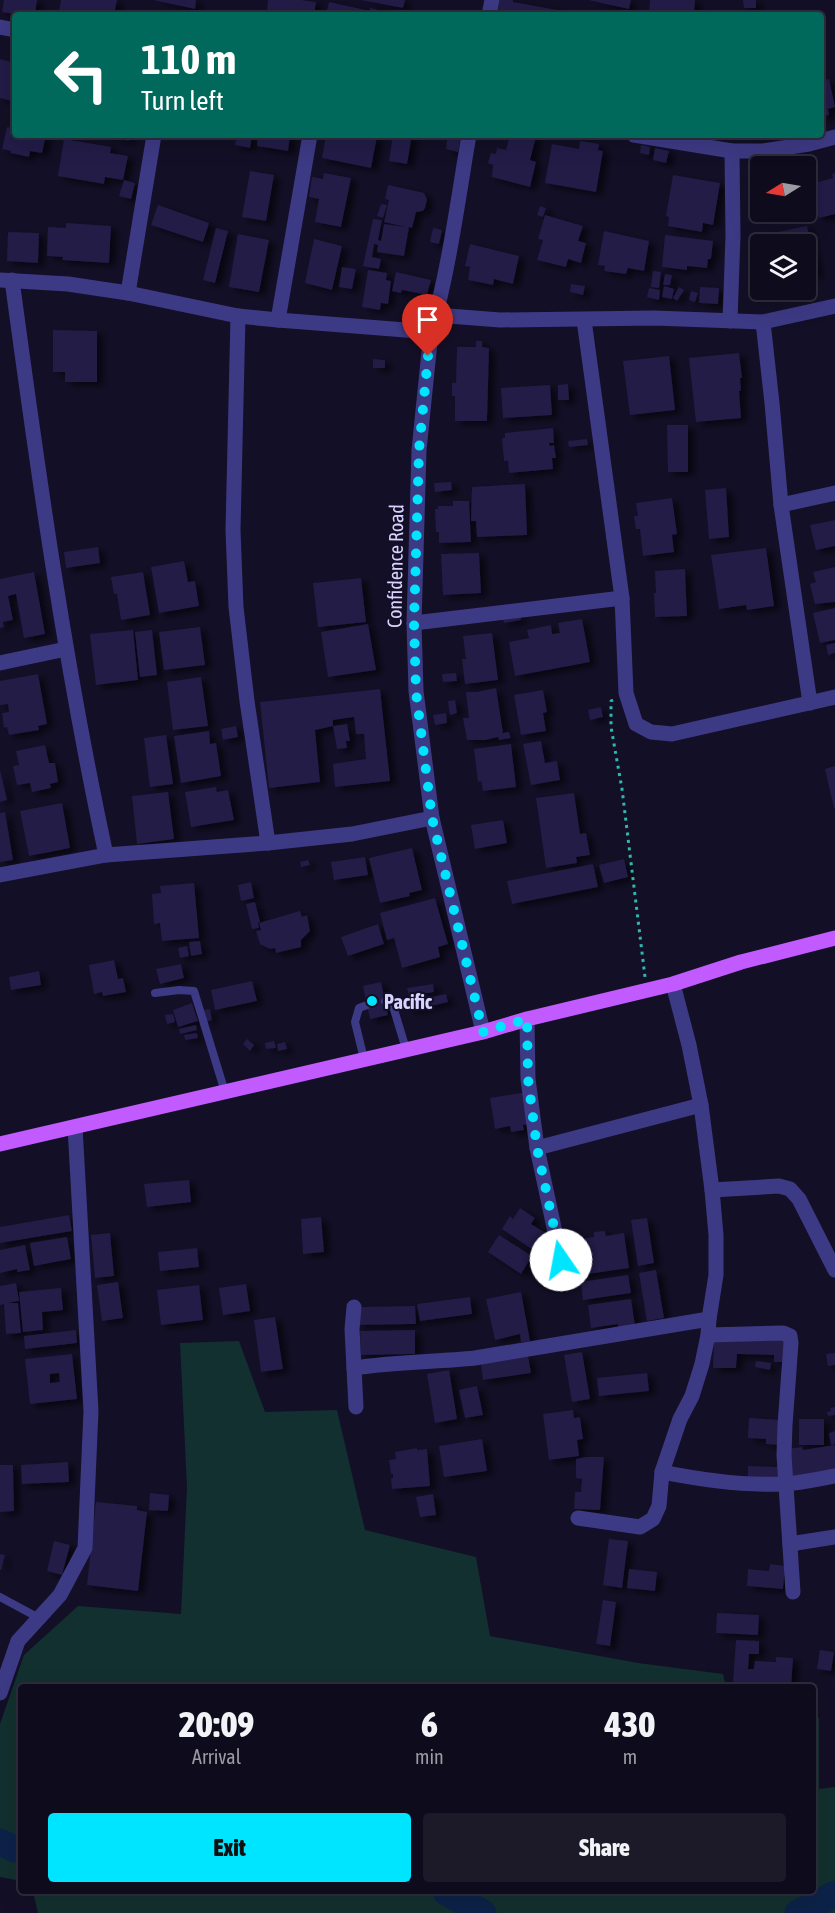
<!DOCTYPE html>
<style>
body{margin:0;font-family:"Asap Condensed",sans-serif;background:#1c1929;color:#f1f3f6;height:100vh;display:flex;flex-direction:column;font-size:22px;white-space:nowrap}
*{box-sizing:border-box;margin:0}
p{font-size:20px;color:#9b9ba3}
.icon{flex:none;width:33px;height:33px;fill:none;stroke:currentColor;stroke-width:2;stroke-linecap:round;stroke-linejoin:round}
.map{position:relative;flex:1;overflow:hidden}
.drawer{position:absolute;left:18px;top:1684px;width:798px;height:210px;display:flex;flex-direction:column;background:#0e0b1c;border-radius:6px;box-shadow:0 6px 24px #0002,0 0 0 2px #2e2b3b}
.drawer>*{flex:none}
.top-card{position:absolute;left:12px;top:12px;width:812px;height:126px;border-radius:6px;box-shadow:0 6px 24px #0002,0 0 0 2px #2e2b3b;background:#00695c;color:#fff;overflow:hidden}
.needle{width:39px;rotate:259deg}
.buttons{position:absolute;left:750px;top:156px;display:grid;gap:12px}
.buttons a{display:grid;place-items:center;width:66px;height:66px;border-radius:6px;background:#0e0b1c;box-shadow:0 6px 24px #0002,0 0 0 2px #2e2b3b;font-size:30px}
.pin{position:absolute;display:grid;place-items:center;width:51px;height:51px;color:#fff;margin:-62px -26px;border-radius:50% 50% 50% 0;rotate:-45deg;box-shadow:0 0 6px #0007}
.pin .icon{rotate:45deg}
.me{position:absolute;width:66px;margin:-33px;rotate:348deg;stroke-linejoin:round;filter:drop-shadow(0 0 4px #0008)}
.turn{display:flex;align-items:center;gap:21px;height:126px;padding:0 30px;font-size:27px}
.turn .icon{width:78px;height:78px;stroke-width:2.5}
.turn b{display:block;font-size:42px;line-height:51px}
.eta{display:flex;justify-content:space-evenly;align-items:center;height:102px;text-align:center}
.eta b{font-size:36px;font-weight:800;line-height:42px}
.primary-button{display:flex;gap:12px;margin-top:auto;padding:12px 30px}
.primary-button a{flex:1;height:69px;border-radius:6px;background:#00e5ff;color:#111;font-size:24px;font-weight:800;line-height:69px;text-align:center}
.primary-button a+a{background:#1c1929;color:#f1f3f6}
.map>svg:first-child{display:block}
.green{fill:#12302f}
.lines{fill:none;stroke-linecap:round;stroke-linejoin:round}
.river{stroke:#0c2248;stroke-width:27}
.building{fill:#241b47;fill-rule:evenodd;filter:url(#shadow)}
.path{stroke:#2fb8b0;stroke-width:3;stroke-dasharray:3 4.5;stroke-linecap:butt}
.lane{stroke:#3d3a85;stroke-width:8}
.street{stroke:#3d3a85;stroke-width:15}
.primary{stroke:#c25bff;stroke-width:15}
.route{stroke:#00e5ff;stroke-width:10;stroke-dasharray:0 18}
.poi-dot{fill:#00e5ff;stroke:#130f26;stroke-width:2}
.labels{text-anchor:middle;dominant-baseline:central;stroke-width:4.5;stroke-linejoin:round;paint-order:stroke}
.street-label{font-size:20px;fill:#d9d4ff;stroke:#130f26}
.poi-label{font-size:20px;font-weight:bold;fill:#d9d4ff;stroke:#130f26;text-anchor:start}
</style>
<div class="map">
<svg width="835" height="1913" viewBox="0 0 835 1913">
<defs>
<filter id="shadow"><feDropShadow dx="6" dy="3.5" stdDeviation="3" flood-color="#0009"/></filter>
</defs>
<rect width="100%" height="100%" fill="#130f26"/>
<g class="green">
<polygon points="239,1341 265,1412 337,1410 365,1530 476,1557 490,1636 638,1663 723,1674 726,1687 21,1688 21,1881 0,1877 0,1724 24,1655 78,1606 181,1614 187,1487 180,1343"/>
<polygon points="813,1718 819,1718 819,1789 835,1787 835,1913 38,1913 33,1892 813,1892"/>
</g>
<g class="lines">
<g class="river">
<polyline points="0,1842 14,1849 21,1849"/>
<polyline points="446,1892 483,1913"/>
<polyline points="798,1913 835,1894"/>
</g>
</g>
<g class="building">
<polygon points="4,0 37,0 35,15 21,15 2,12"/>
<polygon points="61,0 117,0 114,15 71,15 59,12"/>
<polygon points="153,0 196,0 195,9"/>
<polygon points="268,0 301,0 316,2 314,15 285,15 267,12"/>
<polygon points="361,0 405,0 403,8"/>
<polygon points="500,0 513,0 513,2 563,11 563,15 497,15"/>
<polygon points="588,0 631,0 629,9"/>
<polygon points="650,0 695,0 694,15 649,15"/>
<polygon points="743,0 756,0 756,8 744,8"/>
<polygon points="329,2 370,11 370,8 382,11 381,15 326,15"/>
<polygon points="0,59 15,63 15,102 0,98"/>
<polygon points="829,79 835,107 828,109 829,115 820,117 820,81"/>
<polygon points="7,127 15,129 15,135 46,135 42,153 30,151 29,157 10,153 11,151 2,149"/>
<polygon points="103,135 130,135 129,141"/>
<polygon points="237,135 252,135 250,148 235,145"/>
<polygon points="258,135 290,135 288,151 257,146"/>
<polygon points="326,135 377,136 371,168 322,158"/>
<polygon points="393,135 412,135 407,164 389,161"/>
<polygon points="448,135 461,135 458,152 446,149"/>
<polygon points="510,135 529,135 536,137 530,160 536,162 530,187 492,177 493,165 488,163 491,153 496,154 497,148 506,150"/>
<polygon points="64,139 111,147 110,153 128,156 123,180 105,177 104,184 58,176"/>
<polygon points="580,141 599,144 598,150 603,151 596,192 545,183 552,144 579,149"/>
<polygon points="641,145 650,147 649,155 640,153"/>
<polygon points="655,148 669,151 666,163 653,160"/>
<polygon points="250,171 274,175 266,221 242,217"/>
<polygon points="324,173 351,178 341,227 315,222 319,199 309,197 312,177 323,179"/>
<polygon points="835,173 835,214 819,218 811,184 833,178 832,174"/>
<polygon points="673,175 720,183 713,225 703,223 702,232 668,226 669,217 666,216"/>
<polygon points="124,180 135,183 131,199 119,196"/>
<polygon points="388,185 424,193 427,199 425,208 423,211 416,212 412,228 409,227 404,256 377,252 378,245 374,244 372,257 381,259 379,269 363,266 373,219 382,220 378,240 381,241 384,224 406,227 384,222 389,200 385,199"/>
<polygon points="381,204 387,205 383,218 377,216"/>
<polygon points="158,205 209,223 203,242 151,225"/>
<polygon points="540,206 546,208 543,217 537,215"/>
<polygon points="545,215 583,226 578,241 586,243 581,263 568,259 566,267 537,260 543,240 538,239"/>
<polygon points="66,223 111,226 109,263 62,260 63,257 47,256 48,227 66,228"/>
<polygon points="807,226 817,273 807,275 808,282 806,282 806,244 760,244 760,272 753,242 760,241 759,236"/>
<polygon points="216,228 228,231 215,283 203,280"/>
<polygon points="433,228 442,230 439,244 430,242"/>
<polygon points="604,231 649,241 644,271 628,268 626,274 604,271 605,266 598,265"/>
<polygon points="8,232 39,233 38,263 7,261"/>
<polygon points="238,234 269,240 259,292 229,287"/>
<polygon points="665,235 713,241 711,259 708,259 707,268 687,266 687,270 662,267"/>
<polygon points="314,239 342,246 332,290 305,283"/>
<polygon points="470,244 519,256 513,284 494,279 493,285 468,280 470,267 465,266"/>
<polygon points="342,267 356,269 352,289 339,287"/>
<polygon points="368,270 387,273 386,280 391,281 388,304 381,303 380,310 362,307"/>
<polygon points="653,271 661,272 659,288 651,287"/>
<polygon points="396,272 431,280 427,295 402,290 401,293 392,291"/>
<polygon points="665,274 672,275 670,285 663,285"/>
<polygon points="571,284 585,286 583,295 570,292"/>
<polygon points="664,286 674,289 672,299 662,297"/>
<polygon points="679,287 684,290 677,301 673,298"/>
<polygon points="700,287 719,288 718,304 699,303"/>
<polygon points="649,288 660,290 659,300 647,297"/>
<polygon points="691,291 698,293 695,302 689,300"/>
<polygon points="53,330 97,331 97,382 65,382 65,372 53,372"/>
<polygon points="476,341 482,341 482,347 489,348 487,421 455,421 455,396 452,396 452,383 456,383 457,347 476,347"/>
<polygon points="739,353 742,378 740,378 741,391 739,391 741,418 696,422 689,358"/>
<polygon points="669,356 675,410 630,415 623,361"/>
<polygon points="373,359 385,360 385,368 373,368"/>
<polygon points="568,384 569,400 558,400 558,385"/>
<polygon points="550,385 552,415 503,418 501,388"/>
<polygon points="667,425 688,425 688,472 668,472"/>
<polygon points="553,428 554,443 549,443 550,446 554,445 556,458 552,458 553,469 509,473 508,461 504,461 502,438 505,438 505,433"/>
<polygon points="587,439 588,445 569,447 568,441"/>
<polygon points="451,482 452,490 435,492 434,483"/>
<polygon points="525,484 527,535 477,537 476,521 471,521 472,487"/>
<polygon points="726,488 729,537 709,539 705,490"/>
<polygon points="672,498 677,534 672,535 674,552 643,556 640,529 636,529 634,516 638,516 636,503"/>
<polygon points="453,501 469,501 471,542 439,543 439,532 436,532 435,509 438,509 438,506 453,506"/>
<polygon points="835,520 835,546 816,550 810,525"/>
<polygon points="98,547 100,563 66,568 64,552"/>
<polygon points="766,548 774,606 747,610 746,605 719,609 711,555"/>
<polygon points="479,553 481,593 443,595 441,554"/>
<polygon points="184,561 188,582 195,581 199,606 159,613 151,567"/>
<polygon points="835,567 835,602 815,604 810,584 816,582 813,572"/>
<polygon points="685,569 687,616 655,617 654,593 656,593 655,571"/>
<polygon points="34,572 45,634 24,638 16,594 8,596 13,620 3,622 4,627 0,628 0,579"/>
<polygon points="143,572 150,615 121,620 117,594 114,594 111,577"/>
<polygon points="361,578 366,622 318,627 313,583"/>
<polygon points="835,608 835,640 820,643 813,613"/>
<polygon points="520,614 521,620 504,623 502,617"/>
<polygon points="582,619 590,662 515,676 509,642 529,638 527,630 551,625 552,634 560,633 558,623"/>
<polygon points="368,624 376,670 328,677 321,632"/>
<polygon points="200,627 205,665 164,670 159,632"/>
<polygon points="133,630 138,680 96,685 90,634"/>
<polygon points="152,630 157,675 140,677 135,632"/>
<polygon points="492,633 498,680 465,684 462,659 466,659 463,636"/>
<polygon points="835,643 835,653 828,655 826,645"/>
<polygon points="456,673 457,681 443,682 442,674"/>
<polygon points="38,674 47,724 38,726 39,730 9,735 7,727 4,728 2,713 9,712 8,704 0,705 0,681"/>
<polygon points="201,677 208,726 173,730 167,682"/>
<polygon points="496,688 503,733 509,732 511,738 499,740 498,737 485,740 467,740 463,718 469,718 466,692 477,692"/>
<polygon points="380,689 390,781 335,787 333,764 366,759 364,734 356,734 354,717 333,720 333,726 315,730 320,782 269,788 260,702"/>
<polygon points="543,690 547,712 543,713 546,731 521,735 514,695"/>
<polygon points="455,700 457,713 450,715 448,701"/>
<polygon points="601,707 603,717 590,720 588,710"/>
<polygon points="446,713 447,723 435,725 433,715"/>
<polygon points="347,724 350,741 346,741 347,748 337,749 333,726"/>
<polygon points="236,726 238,737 223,740 221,729"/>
<polygon points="209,731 210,744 216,743 221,776 181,783 174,736"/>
<polygon points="166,735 173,784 150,787 144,738"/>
<polygon points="541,741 545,763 557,761 560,780 531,785 523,744"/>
<polygon points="511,744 516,787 483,791 481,781 478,782 474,749"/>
<polygon points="45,745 49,763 55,763 58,782 50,784 51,788 32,792 30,783 17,785 13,766 19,765 16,751"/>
<polygon points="835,766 835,808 834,808 825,769"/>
<polygon points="0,770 7,800 0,802"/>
<polygon points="216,787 217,792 228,790 234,820 191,827 185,792"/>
<polygon points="168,792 174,839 137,844 132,796"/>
<polygon points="574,793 580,834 586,833 590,855 576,857 577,863 546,868 536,798"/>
<polygon points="62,803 70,848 29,856 20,811"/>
<polygon points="5,812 13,860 0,862 0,813"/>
<polygon points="503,820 507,843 475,849 471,825"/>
<polygon points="412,848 422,890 409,893 410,896 380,903 369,858"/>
<polygon points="365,857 368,875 334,880 331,862"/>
<polygon points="624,859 628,877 604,883 599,865"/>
<polygon points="308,860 310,865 301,867 300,862"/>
<polygon points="593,864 598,887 512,904 507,881"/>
<polygon points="251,882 254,898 241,901 238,885"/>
<polygon points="194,883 199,938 162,941 160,923 154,924 152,894 161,893 160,886"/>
<polygon points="435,898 448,944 438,947 440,957 402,968 394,938 387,940 380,913"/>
<polygon points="255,902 260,922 258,923 259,928 252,929 246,904"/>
<polygon points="300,911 302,917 307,915 310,931 301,940 301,947 276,953 275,948 270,949 260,944 256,931 261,930 259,923"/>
<polygon points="378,924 384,944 348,956 341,937"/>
<polygon points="200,941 202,954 191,956 189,942"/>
<polygon points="187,946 189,956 180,958 178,948"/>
<polygon points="114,960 118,979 123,978 126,992 103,996 102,992 94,994 89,965"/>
<polygon points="181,964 184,978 160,984 156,969"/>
<polygon points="39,971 41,985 11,990 9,977"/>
<polygon points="252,981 257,1001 215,1010 211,990"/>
<polygon points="381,982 388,1015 370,1019 363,986"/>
<polygon points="433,984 434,992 409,996 407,988"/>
<polygon points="446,994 448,1002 410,1011 408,1002"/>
<polygon points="192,1003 198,1021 178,1027 173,1010"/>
<polygon points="210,1009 212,1020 206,1022 204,1010"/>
<polygon points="173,1014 175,1022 167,1024 165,1015"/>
<polygon points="196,1025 197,1030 180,1034 179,1029"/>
<polygon points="197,1033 198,1038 185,1040 184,1035"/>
<polygon points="247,1039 254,1045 250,1051 243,1044"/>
<polygon points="274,1041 276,1048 266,1049 265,1043"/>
<polygon points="285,1042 287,1049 278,1051 277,1044"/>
<polygon points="527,1092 532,1123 523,1125 524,1130 511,1132 510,1126 495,1129 490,1098"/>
<polygon points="189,1180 191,1202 147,1207 144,1184"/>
<polygon points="520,1208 535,1218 531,1224 547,1234 536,1252 502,1229 510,1216 513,1219"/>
<polygon points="69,1215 72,1231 0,1243 0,1227"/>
<polygon points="321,1217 324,1252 303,1254 301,1219"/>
<polygon points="647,1218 654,1263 638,1266 631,1220"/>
<polygon points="605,1231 606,1236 624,1233 629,1268 581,1275 575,1240 594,1237 594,1232"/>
<polygon points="110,1233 114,1276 95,1278 91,1235"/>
<polygon points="499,1235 532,1256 521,1274 488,1252"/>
<polygon points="67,1237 71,1259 34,1266 30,1243"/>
<polygon points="25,1245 30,1270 17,1272 17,1269 0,1273 0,1250"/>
<polygon points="197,1248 199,1267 160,1271 158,1252"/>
<polygon points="656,1270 664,1318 647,1321 639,1273"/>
<polygon points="628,1275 631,1293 583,1300 581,1282"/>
<polygon points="118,1282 123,1318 102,1321 97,1285"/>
<polygon points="16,1283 19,1301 7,1303 18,1303 21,1333 6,1334 4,1304 0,1305 0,1286"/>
<polygon points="246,1284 250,1311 223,1315 219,1288"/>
<polygon points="199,1285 203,1320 161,1325 157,1290"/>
<polygon points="61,1288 63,1310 42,1312 43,1330 23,1332 19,1292"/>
<polygon points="521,1292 530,1341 521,1342 520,1334 495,1340 486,1299"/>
<polygon points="470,1297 472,1314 420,1321 417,1304"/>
<polygon points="631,1299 635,1326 618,1328 618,1324 591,1328 588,1305"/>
<polygon points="415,1306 416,1324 358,1325 358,1307"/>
<polygon points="275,1317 283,1369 261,1372 254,1320"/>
<polygon points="76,1330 77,1343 25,1349 24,1336"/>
<polygon points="415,1330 415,1354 361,1355 360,1331"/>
<polygon points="714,1338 787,1339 787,1362 774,1362 774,1355 737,1354 736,1368 713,1368"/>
<polygon points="582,1352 590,1399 572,1402 564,1355"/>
<polygon points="835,1353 835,1365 828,1366 826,1354"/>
<path d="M72,1354L77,1399L30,1404L25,1359ZM59,1373L60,1382L50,1383V1374Z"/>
<polygon points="528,1356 531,1373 483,1380 481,1364"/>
<polygon points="756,1361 771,1363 770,1370 755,1367"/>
<polygon points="449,1370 457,1419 435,1423 427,1374"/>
<polygon points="647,1373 649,1391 599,1396 597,1378"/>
<polygon points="477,1386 483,1415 465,1418 459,1390"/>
<polygon points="835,1407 835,1415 828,1416 827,1412 831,1411 830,1408"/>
<polygon points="573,1410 574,1418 580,1417 583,1439 577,1440 579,1456 549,1460 543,1414"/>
<polygon points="749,1418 781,1420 780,1445 766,1444 766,1439 748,1438"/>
<rect x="799" y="1419" width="25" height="26"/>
<polygon points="835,1431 835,1444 831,1445 829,1433"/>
<polygon points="482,1439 487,1471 444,1477 439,1446"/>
<polygon points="835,1445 835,1472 792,1479 787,1449 802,1447 803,1450"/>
<polygon points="417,1448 417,1450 427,1449 430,1486 392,1489 391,1479 393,1478 393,1474 391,1474 389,1460 396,1459 395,1452"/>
<polygon points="586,1457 604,1457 600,1510 574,1509 575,1492 581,1492 582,1479 576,1478 576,1459"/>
<polygon points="68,1462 69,1482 22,1484 21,1465"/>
<polygon points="0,1465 13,1465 14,1511 0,1512"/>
<polygon points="748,1466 778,1467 778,1481 748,1479"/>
<polygon points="150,1493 169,1495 168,1511 149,1510"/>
<polygon points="433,1494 436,1515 420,1517 416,1497"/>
<polygon points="96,1502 137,1506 137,1510 147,1512 138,1591 87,1585"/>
<polygon points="609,1539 628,1541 622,1588 603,1585"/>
<polygon points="54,1541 70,1545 62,1575 47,1571"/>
<polygon points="0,1554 5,1555 1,1570 0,1570"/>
<polygon points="770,1564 785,1566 783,1589 747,1586 748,1569 769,1571"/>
<polygon points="629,1569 657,1572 655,1591 627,1588"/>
<polygon points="603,1600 616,1602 610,1646 596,1644"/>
<polygon points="717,1613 759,1615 758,1635 716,1633"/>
<polygon points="736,1640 759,1641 759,1654 749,1654 748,1669 754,1669 755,1661 776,1662 776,1657 793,1658 791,1688 733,1684"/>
<polygon points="820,1650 834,1652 831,1671 817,1669"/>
</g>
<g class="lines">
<polyline class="path" points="613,700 611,701 611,727 622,789 645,977"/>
<g class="lane">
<polyline points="155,993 179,990 194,991 225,1092"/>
<polyline points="385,1001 392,1003 406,1049"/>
<polyline points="364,1059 355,1022 359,1008 367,1005"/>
<polyline points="0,1597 39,1618"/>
</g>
<g class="street">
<polyline points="489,15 492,0"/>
<polyline points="0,27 15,30"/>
<path d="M469,135C458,199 449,270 431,332L419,450L414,623L416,691L432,818L483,1032"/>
<polyline points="634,135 732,151 763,151 809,144 835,137"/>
<polyline points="0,280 68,284 128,293 238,316 278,320 431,332"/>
<path d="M12,280C38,473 65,665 106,855"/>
<polyline points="128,293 154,135"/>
<polyline points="436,315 500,320 654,318 763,322 835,306"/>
<polyline points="238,316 233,530 236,607 247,701 268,843"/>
<polyline points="278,320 310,135"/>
<polyline points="584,320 622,598 626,693 636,724 651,732 672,734 835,697"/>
<polyline points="730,321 733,236 732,151"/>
<polyline points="763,322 772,403 781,505 810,703"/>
<polyline points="781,505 835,493"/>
<polyline points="414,623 622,598"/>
<polyline points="0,663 66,649"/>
<polyline points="0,875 106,855 268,843 352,834 432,818"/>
<polyline points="527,1019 528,1079 537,1148 561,1260"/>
<polyline points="537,1148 701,1105"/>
<polyline points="712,1190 779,1186 790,1189 799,1199 835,1270"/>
<polyline points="354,1307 352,1329 356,1407"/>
<polyline points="708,1335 783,1333 790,1336 791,1343 785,1425 784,1455 793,1592"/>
<path d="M354,1368C394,1362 434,1362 475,1358L709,1319"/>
<path d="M662,1472C702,1480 742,1486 784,1484C801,1483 818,1479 835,1476"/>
<polyline points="578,1518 640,1527 653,1519 659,1506 662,1472 680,1419 692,1396 702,1364 708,1335 709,1319 716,1275 716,1235 712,1190 701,1105 689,1045 673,984"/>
<polyline points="790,1544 835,1537"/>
<polyline points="0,1693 18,1641 60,1595 85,1548 91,1411 75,1127"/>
</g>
<polyline class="primary" points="0,1144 483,1032 527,1019 673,984 741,962 835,938"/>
</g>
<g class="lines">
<polyline class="route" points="428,356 419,450 414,623 416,692 432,818 483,1032 527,1019 528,1079 537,1148 561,1260"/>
</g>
<circle class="poi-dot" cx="372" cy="1001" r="6"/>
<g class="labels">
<g class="street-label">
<text transform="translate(395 566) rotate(-89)">Confidence Road</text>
</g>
<g class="poi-label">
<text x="384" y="1001">Pacific</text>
</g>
</g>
</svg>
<div class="buttons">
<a><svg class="needle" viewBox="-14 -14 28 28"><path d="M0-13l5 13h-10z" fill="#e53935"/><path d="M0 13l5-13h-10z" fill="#9b9ba3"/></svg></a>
<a><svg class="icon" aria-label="layers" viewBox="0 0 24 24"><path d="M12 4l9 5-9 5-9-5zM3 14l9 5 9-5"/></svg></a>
</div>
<div class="pin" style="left:428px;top:356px;background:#d93025"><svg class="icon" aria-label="arrive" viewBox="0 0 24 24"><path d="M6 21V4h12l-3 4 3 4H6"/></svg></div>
<svg class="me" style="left:561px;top:1260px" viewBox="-20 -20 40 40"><circle r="19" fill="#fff"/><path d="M0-13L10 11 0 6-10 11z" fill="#00e5ff"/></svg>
<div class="top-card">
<div class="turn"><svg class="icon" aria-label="left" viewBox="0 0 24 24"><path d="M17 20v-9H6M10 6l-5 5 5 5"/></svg><div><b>110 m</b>Turn left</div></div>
</div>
<section class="drawer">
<div class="eta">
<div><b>20:09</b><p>Arrival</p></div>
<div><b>6</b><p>min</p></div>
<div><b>430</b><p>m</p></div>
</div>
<div class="primary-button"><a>Exit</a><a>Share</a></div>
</section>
</div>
